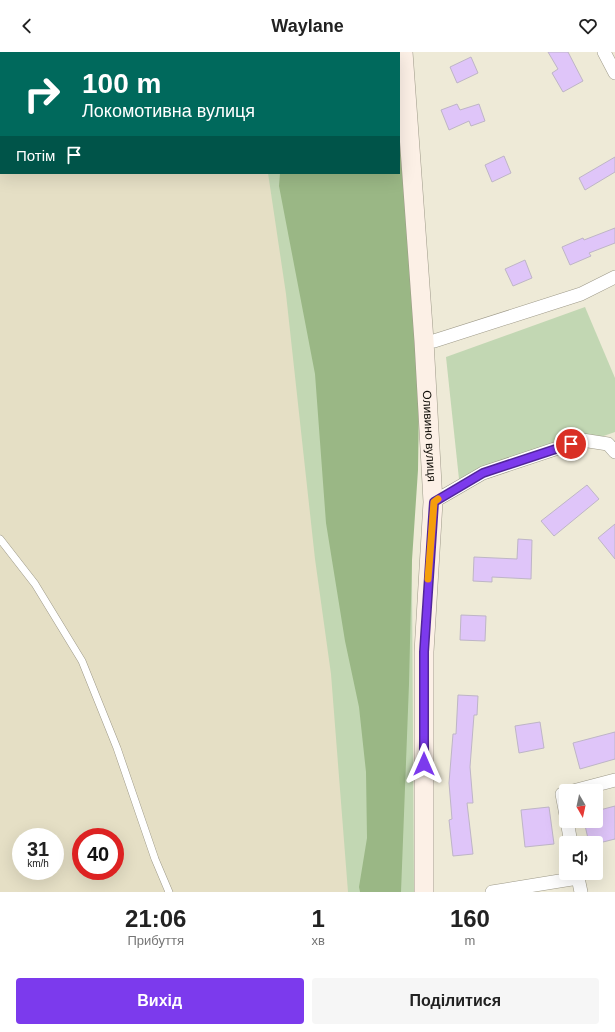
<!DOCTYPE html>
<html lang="uk">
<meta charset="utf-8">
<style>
body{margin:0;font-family:Helvetica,sans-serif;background:#f6f6f6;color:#222;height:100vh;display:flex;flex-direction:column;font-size:15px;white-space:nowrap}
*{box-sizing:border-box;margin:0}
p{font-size:13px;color:#767676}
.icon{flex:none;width:22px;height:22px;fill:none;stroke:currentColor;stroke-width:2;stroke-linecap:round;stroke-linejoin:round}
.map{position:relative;height:840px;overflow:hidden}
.drawer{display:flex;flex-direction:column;background:#fff;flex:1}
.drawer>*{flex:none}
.guide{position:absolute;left:0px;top:0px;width:400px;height:122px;box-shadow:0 4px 16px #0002;background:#00695c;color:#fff;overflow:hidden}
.needle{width:26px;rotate:171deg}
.buttons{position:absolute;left:559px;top:732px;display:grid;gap:8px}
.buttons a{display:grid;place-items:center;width:44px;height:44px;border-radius:4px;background:#fff;box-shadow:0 4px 16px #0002;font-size:20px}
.speed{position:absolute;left:12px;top:776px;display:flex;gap:8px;font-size:20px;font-weight:700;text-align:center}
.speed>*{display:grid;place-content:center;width:52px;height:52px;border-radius:50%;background:#fff;box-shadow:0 4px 16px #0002;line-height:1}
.speed small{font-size:10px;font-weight:400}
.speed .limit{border:6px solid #d22;background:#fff;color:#111}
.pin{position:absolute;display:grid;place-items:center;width:34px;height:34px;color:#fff;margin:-17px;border:2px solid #fff;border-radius:50%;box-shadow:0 1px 4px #0007}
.me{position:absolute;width:44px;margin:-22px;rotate:0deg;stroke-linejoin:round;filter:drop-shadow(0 0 3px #0008)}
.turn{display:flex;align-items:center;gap:14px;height:84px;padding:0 16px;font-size:18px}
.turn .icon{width:52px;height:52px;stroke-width:2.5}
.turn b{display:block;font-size:28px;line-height:34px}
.then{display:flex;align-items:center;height:38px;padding:0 16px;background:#0003;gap:8px;font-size:15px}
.eta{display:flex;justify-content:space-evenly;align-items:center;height:68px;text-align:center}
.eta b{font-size:24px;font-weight:700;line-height:28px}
.cta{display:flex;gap:8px;margin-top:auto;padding:8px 16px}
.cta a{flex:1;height:46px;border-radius:4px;background:#7c3aed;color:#fff;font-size:16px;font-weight:700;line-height:46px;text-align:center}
.cta a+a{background:#f6f6f6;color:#222}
header{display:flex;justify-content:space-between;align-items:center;height:52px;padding:0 16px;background:#fff;font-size:18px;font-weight:700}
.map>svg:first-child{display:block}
.built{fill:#e5dfc5;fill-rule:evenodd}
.green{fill:#c2d7b3}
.forest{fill:#9ab785}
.building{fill:#dfc5f9;stroke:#beb5c6}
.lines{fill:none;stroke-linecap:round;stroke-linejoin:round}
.lane-casing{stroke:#9d9988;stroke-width:8}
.street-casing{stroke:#9d9988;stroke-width:14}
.secondary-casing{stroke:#9d9988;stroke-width:20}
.lane{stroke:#fff;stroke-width:7}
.street{stroke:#fff;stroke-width:13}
.secondary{stroke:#fcf0e6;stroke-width:19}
.route-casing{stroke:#51269a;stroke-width:10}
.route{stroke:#7c3aed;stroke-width:7}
.slow{stroke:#f59e0b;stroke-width:7}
.labels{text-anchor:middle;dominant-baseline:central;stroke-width:3.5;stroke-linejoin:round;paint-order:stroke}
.street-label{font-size:12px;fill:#100e08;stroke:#eeead7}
</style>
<header><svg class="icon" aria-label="back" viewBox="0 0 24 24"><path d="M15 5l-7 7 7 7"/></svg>Waylane<svg class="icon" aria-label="heart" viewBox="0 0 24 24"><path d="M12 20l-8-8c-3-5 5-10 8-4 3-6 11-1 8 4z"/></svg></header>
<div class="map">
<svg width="615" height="840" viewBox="0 0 615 840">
<rect width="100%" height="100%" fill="#eeead7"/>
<path class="built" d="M0,0H251V1H1V121H274L360,840H0ZM21,785H55V819H21ZM81,785H115V819H81Z"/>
<g class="green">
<polygon points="268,121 399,121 412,254 412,525 414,840 348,840 331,622 315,507 286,242"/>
<polygon points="585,255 615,326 615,380 474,429 459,427 446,305"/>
</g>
<polygon class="forest" points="399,40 419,353 418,418 412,508 409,632 401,840 360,840 359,835 367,786 366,720 359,655 345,589 326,471 315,322 279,134 280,121 399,121"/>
<g class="building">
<polygon points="548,0 568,0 583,29 563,40 552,21 558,17"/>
<polygon points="471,5 478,21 457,31 450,15"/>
<polygon points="457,52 460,58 479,52 485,69 471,74 469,69 449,78 441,58"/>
<polygon points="504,104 511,121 492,130 485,113"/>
<polygon points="615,105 615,120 585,138 579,126"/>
<polygon points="615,176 615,191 589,201 591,204 570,213 562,195 583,186 584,188"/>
<polygon points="525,208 532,226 513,234 505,217"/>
<polygon points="587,433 599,447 554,484 541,469"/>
<polygon points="615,472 615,507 598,486"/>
<polygon points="518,487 532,488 531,527 492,525 492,530 473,529 474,505 517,507"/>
<polygon points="461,563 486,564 485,589 460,588"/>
<polygon points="458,643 478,644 477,663 474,663 470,715 473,751 467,751 473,802 453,804 449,768 452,767 449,731 453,682 456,682"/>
<polygon points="540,670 544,696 519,701 515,674"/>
<polygon points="615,680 615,707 580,717 573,691"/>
<polygon points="615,754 615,787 599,791 589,791 584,769 596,769 596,759"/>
<polygon points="549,755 554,792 525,795 521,758"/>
</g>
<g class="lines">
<defs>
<g id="lane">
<polyline points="21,1 22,0"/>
<polyline points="0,30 1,29"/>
<polyline points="0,487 35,532 82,609 117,696 155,807 169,840"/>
</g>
<g id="street">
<polyline points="604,0 615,21"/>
<polyline points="424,289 434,289 581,242 615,225"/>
<polyline points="433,450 483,421 582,388 608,392 615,400"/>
<polyline points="573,739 615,728"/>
<polyline points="566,741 562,742 566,763"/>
<polyline points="567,769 571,791"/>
<polyline points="577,821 581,840"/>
<polyline points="492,840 578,826"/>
</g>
<g id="secondary">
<path id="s1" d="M403,0L424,289L433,450L424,600V840"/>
</g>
</defs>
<use href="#lane" class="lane-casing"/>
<use href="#street" class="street-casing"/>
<use href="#secondary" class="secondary-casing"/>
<use href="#lane" class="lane"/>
<use href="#street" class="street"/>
<use href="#secondary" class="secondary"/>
</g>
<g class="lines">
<defs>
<polyline id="route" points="424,712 424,600 434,450 483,421 571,392"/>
</defs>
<use href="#route" class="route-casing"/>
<use href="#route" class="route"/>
<polyline class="slow" points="428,527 434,450 438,447"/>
</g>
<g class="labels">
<g class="street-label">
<text stroke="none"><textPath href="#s1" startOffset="385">Оливино вулиця</textPath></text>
</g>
</g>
</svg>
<div class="buttons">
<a><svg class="needle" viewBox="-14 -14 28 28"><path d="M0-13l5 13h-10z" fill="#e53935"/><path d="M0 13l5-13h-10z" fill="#767676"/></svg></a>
<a><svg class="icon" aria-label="sound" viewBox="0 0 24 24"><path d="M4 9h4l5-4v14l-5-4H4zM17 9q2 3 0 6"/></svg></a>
</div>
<div class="speed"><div>31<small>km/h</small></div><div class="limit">40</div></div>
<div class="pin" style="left:571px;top:392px;background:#d93025"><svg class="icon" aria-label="arrive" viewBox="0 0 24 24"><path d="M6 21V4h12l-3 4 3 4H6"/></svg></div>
<svg class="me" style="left:424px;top:712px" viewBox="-20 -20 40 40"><path d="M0-17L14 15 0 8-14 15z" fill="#7c3aed" stroke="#fff" stroke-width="4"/></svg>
<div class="guide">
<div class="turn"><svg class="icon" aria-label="right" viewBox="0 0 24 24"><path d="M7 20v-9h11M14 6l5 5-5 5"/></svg><div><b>100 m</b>Локомотивна вулиця</div></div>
<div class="then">Потім<svg class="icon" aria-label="arrive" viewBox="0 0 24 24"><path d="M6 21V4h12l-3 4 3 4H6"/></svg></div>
</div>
</div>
<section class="drawer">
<div class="eta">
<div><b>21:06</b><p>Прибуття</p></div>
<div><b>1</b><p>хв</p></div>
<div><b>160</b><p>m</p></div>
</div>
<div class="cta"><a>Вихід</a><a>Поділитися</a></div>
</section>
